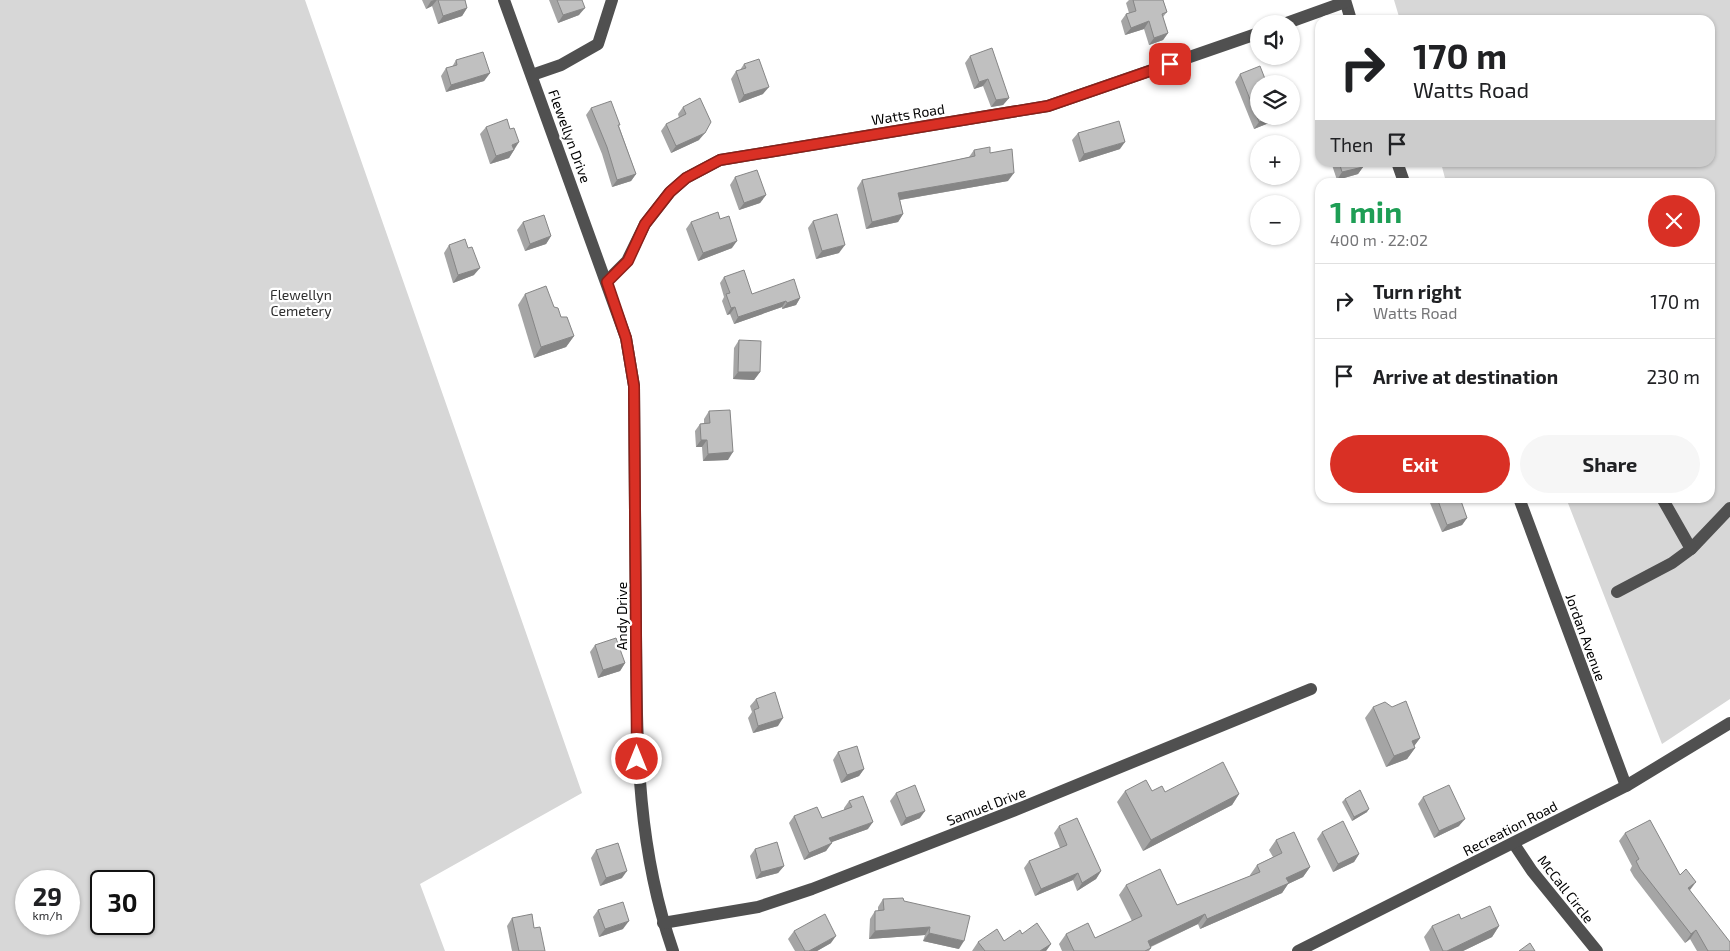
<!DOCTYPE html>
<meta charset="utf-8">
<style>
body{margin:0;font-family:"Exo 2",sans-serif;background:#f6f6f6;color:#202124;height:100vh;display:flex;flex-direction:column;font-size:19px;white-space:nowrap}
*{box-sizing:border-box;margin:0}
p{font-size:16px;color:#757577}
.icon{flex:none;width:28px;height:28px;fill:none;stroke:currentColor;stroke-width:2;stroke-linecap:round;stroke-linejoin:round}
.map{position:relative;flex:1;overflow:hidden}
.side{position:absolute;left:1315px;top:178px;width:400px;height:325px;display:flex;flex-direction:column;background:#fff;border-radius:15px;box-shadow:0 1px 4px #0004}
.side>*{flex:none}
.top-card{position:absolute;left:1315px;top:15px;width:400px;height:152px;border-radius:15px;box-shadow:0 1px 4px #0004;background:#fff;color:#202124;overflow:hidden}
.tools{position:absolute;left:1250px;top:15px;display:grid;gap:10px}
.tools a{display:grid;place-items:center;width:50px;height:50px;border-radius:50%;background:#fff;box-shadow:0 1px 4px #0004;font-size:25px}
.speed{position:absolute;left:15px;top:870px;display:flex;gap:10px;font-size:25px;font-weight:700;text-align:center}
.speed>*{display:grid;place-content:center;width:65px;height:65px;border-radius:50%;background:#fff;box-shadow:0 1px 4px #0004;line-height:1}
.speed small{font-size:12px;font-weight:400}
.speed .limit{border:2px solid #111;border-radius:8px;background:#fff;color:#111}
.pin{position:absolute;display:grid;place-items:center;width:42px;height:42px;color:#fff;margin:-21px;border-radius:10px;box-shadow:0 2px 8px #0006}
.me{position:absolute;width:55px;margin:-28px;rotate:0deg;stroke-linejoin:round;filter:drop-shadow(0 0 4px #0008)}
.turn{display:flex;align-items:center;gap:18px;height:105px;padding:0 15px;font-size:22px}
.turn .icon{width:65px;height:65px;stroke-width:2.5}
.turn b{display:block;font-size:35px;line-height:42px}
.then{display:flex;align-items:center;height:48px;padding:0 15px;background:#0003;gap:10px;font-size:19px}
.round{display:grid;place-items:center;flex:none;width:52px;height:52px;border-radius:26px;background:#f6f6f6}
.summary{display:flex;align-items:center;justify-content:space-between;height:85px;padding:0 15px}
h1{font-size:30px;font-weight:700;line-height:38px;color:#1e9e55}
.button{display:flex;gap:10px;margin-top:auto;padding:10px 15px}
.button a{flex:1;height:58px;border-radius:30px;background:#d93025;color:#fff;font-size:20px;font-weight:700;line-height:58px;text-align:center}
.button a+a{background:#f6f6f6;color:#202124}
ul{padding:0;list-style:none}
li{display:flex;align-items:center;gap:15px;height:75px;padding:0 15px;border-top:1px solid #e0e0e0}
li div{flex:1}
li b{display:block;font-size:19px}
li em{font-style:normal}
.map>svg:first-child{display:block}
.green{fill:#d7d7d7;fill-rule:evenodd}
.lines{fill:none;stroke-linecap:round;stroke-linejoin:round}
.minor{stroke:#505050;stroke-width:12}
.wall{fill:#a5a5a5}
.shaded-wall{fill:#868686}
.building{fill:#c0c0c0;stroke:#868686}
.route-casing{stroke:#8d1f18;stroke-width:12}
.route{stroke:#d93025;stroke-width:9}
.labels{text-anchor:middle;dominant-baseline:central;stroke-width:4.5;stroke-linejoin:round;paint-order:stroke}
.street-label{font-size:14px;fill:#000;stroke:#fff}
.park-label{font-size:14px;fill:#2e2e2e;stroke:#fff}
</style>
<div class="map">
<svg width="1730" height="951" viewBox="0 0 1730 951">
<rect width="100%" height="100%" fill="#fff"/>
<g class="green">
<path d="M0,0H305L582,793L420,884L445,951H0ZM26,881H69V924H26ZM101,881H144V924H101Z"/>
<polygon points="1394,0 1730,0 1730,699 1662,744 1566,498 1710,498 1710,182 1446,182 1441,163 1710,162 1710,20 1400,20"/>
</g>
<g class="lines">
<g class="minor">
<path d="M504,0L626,338L634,386C635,468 635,550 636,633C637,743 636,845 673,951"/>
<polyline points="1345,0 1351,20"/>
<polyline points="1284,24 1345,2"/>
<polyline points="532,75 561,65 598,44 612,0"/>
<polyline points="1397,162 1404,182"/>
<polyline points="607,281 627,261 645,224 670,192 686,178 720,160 1048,106 1259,33"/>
<polyline points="1519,498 1626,786"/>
<polyline points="1691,549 1730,508"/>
<polyline points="1617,592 1672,563 1691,549 1662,498"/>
<polyline points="1514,844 1532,871 1597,951"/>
<polyline points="663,923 758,907 812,889 1023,807 1311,689"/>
<polyline points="1298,951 1626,786 1730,723"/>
</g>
</g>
<g class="wall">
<polygon points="422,0 465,0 467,8 462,16 438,24 432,6 426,9"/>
<polygon points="549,0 582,0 579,15 558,23"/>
<polygon points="1129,0 1163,0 1167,12 1163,17 1168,33 1163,40 1149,45 1144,29 1125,35 1121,21 1126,14 1129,13 1126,3"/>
<polygon points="970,56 1009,98 1003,105 991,107 983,86 974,89 965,63"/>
<polygon points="456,60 490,73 484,81 446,92 441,76 446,68 452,67"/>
<polygon points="744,64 763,94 739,103 731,79 736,71 740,70"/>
<polygon points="1240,74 1274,121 1254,129 1235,82"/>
<polygon points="683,107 699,140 671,153 661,131 666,124 679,118 678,114"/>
<polygon points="591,108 619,126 636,174 631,181 612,187 602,154 586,115"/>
<polygon points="486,127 510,129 514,150 509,158 490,164 480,134"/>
<polygon points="1078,133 1120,149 1079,162 1072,140"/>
<polygon points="974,150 990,153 1008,181 900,200 903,214 898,222 866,229 857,188 862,180 969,157"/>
<polygon points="1331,162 1361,162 1363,167 1358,174 1337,180"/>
<polygon points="735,177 766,195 760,203 739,210 730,185"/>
<polygon points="813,221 839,253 816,259 808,228"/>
<polygon points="523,222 551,236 546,244 525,251 517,230"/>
<polygon points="691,222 732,248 698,261 686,229"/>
<polygon points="449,245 474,275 453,283 444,253"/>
<polygon points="724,277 752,294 800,298 796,305 782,309 782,307 734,324 730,314 727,315 722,301 724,297 720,283"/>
<polygon points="525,294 554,307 574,336 566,347 534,358 518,305"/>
<polygon points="739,340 760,372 754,380 733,379 734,348"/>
<polygon points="709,411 728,460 703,461 702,447 696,447 695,431 700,424 704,423 704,419"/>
<polygon points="1428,498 1460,498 1467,518 1462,525 1442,532"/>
<polygon points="595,645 625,663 620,671 598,678 590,652"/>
<polygon points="756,699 778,726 753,733 748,718 752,712 750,706"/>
<polygon points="1373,707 1420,738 1414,746 1415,748 1407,759 1386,767 1365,718"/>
<polygon points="838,752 864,769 859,776 841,783 833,760"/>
<polygon points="1125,791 1152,791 1165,792 1239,794 1232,805 1143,851 1117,802"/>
<polygon points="896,793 920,818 901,826 890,801"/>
<polygon points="1423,797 1459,826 1434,838 1418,804"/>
<polygon points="1345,799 1367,812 1352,821 1342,802"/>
<polygon points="849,801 868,829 831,842 826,851 804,860 789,823 794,816 822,818 844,810 844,808"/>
<polygon points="1059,826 1101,871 1096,879 1077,891 1073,880 1035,896 1024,868 1029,861 1060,848 1054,833"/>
<polygon points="1322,832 1359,854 1354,862 1333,872 1317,839"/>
<polygon points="1625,833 1680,875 1730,951 1697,951 1690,939 1685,943 1634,877 1630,870 1632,866 1619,841"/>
<polygon points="1276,840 1310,867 1303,877 1288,884 1282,893 1200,929 1198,924 1151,947 1151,948 1149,951 1062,951 1059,944 1066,934 1095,938 1132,921 1119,895 1126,885 1177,905 1250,876 1250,875 1257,865 1273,857 1269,850"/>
<polygon points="755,849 784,866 778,873 756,879 750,856"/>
<polygon points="596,850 622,878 600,886 591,858"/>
<polygon points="883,899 904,901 959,949 923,941 925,935 869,939 870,919 875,911 878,911 878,907"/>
<polygon points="598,910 623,929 599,937 593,917"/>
<polygon points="512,918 545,951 512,951 507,926"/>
<polygon points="1461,919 1499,926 1492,937 1463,951 1430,951 1424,937 1432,926"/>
<polygon points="794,931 831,943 817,951 795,951 788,939"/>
<polygon points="1022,934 1051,944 1046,951 972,951 978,942 1004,941"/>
</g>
<g class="shaded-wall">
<polygon points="434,0 437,0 432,6 426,9 431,1"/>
<polygon points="467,8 462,16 438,24 443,16"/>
<polygon points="585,8 579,15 558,23 563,15"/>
<polygon points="1149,21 1144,29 1125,35 1131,28"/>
<polygon points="1168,33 1163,40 1149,45 1154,38"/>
<polygon points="490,73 484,81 446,92 451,85"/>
<polygon points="988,79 983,86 974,89 979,82"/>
<polygon points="769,87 763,94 739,103 744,95"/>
<polygon points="1009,98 1003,105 991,107 996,100"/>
<polygon points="1273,116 1277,116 1274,121 1254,129 1259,122"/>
<polygon points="705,133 699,140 671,153 676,146"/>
<polygon points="519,142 514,150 512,145"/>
<polygon points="1125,142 1120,149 1079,162 1084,154"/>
<polygon points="514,150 509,158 490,164 496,156"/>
<polygon points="1363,167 1358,174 1337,180 1342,172"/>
<polygon points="1014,173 1008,181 893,201 898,193"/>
<polygon points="636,174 631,181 612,187 617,180"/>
<polygon points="766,195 760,203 739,210 744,203"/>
<polygon points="903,214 898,222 866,229 872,222"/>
<polygon points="551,236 546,244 525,251 530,244"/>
<polygon points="737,241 732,248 698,261 703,253"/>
<polygon points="845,245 839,253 816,259 822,251"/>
<polygon points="480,268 474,275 453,283 458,275"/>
<polygon points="800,298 796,305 782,309 787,303"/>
<polygon points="786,301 782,307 734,324 738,317"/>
<polygon points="735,307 730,314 727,315 731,308"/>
<polygon points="574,336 566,347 534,358 541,347"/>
<polygon points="738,372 760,372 754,380 733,379"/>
<polygon points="701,440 707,440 702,447 696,447"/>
<polygon points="733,452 728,460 703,461 708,454"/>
<polygon points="1467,518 1462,525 1442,532 1447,525"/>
<polygon points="625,663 620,671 598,678 603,670"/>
<polygon points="783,718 778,726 753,733 758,726"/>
<polygon points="1420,738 1412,749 1412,741"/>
<polygon points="1415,748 1407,759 1386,767 1394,756"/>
<polygon points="864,769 859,776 841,783 847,775"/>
<polygon points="1239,794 1232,805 1143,851 1151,840"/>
<polygon points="1369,809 1367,812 1352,821 1354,817"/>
<polygon points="925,811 920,818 901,826 906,818"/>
<polygon points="1465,819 1459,826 1434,838 1439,831"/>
<polygon points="873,822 868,829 824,845 829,838"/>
<polygon points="832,843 826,851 804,860 809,853"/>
<polygon points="1359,854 1354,862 1333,872 1338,864"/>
<polygon points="784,866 778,873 756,879 761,872"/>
<polygon points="1310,867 1303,877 1288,884 1282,893 1200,929 1207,919 1286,878"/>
<polygon points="627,871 622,878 600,886 606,878"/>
<polygon points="1101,871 1096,879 1077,891 1082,883"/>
<polygon points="1078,873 1073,880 1035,896 1041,889"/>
<polygon points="1696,882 1690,890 1682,897 1688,888"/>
<polygon points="1205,914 1198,924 1141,951 1148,941"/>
<polygon points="629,921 623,929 599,937 605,929"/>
<polygon points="1499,926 1492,937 1463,951 1447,951"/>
<polygon points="930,927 925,935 869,939 875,931"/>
<polygon points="1696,930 1690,939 1685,943 1691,934"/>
<polygon points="929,933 964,941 959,949 923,941"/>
<polygon points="836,936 831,943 817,951 809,951"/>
<polygon points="1051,944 1046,951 1040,951"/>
</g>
<g class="building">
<polygon points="438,0 465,0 467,8 443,16"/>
<polygon points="557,0 582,0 585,8 563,15"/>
<polygon points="1133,0 1163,0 1167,12 1162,14 1168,33 1154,38 1149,21 1131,28 1126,14 1136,11"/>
<polygon points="992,48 1009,98 996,100 988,79 979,82 970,56"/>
<polygon points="483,52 490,73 451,85 446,68 457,65 456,60"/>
<polygon points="759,59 769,87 744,95 736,71 746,68 744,64"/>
<polygon points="1260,66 1267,84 1259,84 1259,116 1273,116 1259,122 1240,74"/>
<polygon points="700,98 711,122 705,133 676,146 666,124 686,114 683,107"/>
<polygon points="611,101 620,125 618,125 636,174 617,180 607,147 591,108"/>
<polygon points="507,119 510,129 514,128 519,142 512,145 514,150 496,156 486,127"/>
<polygon points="1119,121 1125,142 1084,154 1078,133"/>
<polygon points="990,147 990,153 1012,149 1014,173 898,193 903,214 872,222 862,180 975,156 974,150"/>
<polygon points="1339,162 1361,162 1363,167 1342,172"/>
<polygon points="757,170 766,195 744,203 735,177"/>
<polygon points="718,212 720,219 729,216 737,241 703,253 691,222"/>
<polygon points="837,214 845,245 822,251 813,221"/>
<polygon points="544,215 551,236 530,244 523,222"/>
<polygon points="465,239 468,248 472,247 480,268 458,275 449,245"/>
<polygon points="744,270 752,294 794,279 800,298 787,303 786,301 738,317 735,307 731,308 726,294 730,293 724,277"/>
<polygon points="546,286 554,307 558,308 561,317 567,317 574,336 541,347 525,294"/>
<polygon points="739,340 761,341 760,372 738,372"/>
<polygon points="730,410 733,452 708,454 707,440 701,440 700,424 710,423 709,411"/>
<polygon points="1437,498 1460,498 1467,518 1447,525"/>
<polygon points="616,638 625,663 603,670 595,645"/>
<polygon points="775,692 783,718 758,726 754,710 759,708 756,699"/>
<polygon points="1406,701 1420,738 1412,741 1415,748 1394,756 1373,707 1385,702 1392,707"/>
<polygon points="857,746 864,769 847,775 838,752"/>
<polygon points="1223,762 1239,794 1151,840 1125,791 1146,780 1152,791 1162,786 1165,792"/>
<polygon points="915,785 925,811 906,818 896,793"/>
<polygon points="1449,785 1465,819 1439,831 1423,797"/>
<polygon points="1360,790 1369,809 1354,817 1345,799"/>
<polygon points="863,796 873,822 829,838 832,843 809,853 794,816 817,807 822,818 852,807 849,801"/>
<polygon points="1077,818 1101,871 1082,883 1078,873 1041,889 1029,861 1067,845 1059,826"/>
<polygon points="1650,820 1680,875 1686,869 1696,882 1688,888 1730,942 1730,951 1708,951 1696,930 1691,934 1640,869 1636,861 1639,859 1625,833"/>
<polygon points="1343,821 1359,854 1338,864 1322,832"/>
<polygon points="1294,832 1310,867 1286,878 1289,883 1207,919 1205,914 1148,941 1151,948 1145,951 1074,951 1066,934 1088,923 1095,938 1142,916 1126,885 1160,869 1177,905 1260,872 1257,865 1282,853 1276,840"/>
<polygon points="777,842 784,866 761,872 755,849"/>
<polygon points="618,843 627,871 606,878 596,850"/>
<polygon points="903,898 904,901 970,916 964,941 929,933 930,927 875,931 875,911 884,910 883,899"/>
<polygon points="623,902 629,921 605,929 598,910"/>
<polygon points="1490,906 1499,926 1447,951 1443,951 1432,926 1459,914 1461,919"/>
<polygon points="532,914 534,928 540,927 545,951 519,951 512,918"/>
<polygon points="825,914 836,936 809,951 805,951 794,931"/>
<polygon points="1037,923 1051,944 1040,951 985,951 978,942 997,929 1004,941 1020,930 1022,934"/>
<polygon points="1530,943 1535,951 1519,951"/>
</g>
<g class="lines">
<defs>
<polyline id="route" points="637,759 634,386 626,338 607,282 628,261 645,224 670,192 686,178 720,160 1048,106 1170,64"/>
</defs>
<use href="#route" class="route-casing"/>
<use href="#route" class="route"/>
</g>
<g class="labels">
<g class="street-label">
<text transform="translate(908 114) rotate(-9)">Watts Road</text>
<text transform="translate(570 136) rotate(70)">Flewellyn Drive</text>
<text transform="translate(621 616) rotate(-90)">Andy Drive</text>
<text transform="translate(1586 637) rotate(70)">Jordan Avenue</text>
<text transform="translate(986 806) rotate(-21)">Samuel Drive</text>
<text transform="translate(1510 828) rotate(-27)">Recreation Road</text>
<text transform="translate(1566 889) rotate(52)">McCall Circle</text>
</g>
<g class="park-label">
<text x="301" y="294">Flewellyn<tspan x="301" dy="16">Cemetery</tspan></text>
</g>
</g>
</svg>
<div class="tools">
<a><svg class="icon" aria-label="sound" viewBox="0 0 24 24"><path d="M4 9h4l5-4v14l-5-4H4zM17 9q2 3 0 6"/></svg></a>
<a><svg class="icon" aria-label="layers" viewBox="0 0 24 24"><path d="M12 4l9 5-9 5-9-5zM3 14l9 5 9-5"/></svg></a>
<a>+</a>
<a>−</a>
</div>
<div class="speed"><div>29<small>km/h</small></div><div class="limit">30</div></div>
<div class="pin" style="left:1170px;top:64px;background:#d93025"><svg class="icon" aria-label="arrive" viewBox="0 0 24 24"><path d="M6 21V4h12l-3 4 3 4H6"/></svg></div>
<svg class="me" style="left:637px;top:759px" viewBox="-20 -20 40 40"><circle r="17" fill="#d93025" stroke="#fff" stroke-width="3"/><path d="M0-11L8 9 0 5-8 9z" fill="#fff"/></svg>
<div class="top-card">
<div class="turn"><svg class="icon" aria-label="right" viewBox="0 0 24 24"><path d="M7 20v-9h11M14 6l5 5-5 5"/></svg><div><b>170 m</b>Watts Road</div></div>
<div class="then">Then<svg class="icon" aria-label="arrive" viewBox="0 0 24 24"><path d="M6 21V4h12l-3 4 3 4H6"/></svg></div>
</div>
<section class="side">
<div class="summary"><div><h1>1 min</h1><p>400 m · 22:02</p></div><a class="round" style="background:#d93025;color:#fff"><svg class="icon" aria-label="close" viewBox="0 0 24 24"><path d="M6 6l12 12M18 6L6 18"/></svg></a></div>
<ul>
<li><svg class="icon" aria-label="right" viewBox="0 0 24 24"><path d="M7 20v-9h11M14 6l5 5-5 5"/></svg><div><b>Turn right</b><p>Watts Road</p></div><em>170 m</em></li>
<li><svg class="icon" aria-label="arrive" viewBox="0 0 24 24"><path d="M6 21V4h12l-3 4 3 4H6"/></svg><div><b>Arrive at destination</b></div><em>230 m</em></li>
</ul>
<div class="button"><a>Exit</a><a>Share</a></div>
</section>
</div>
